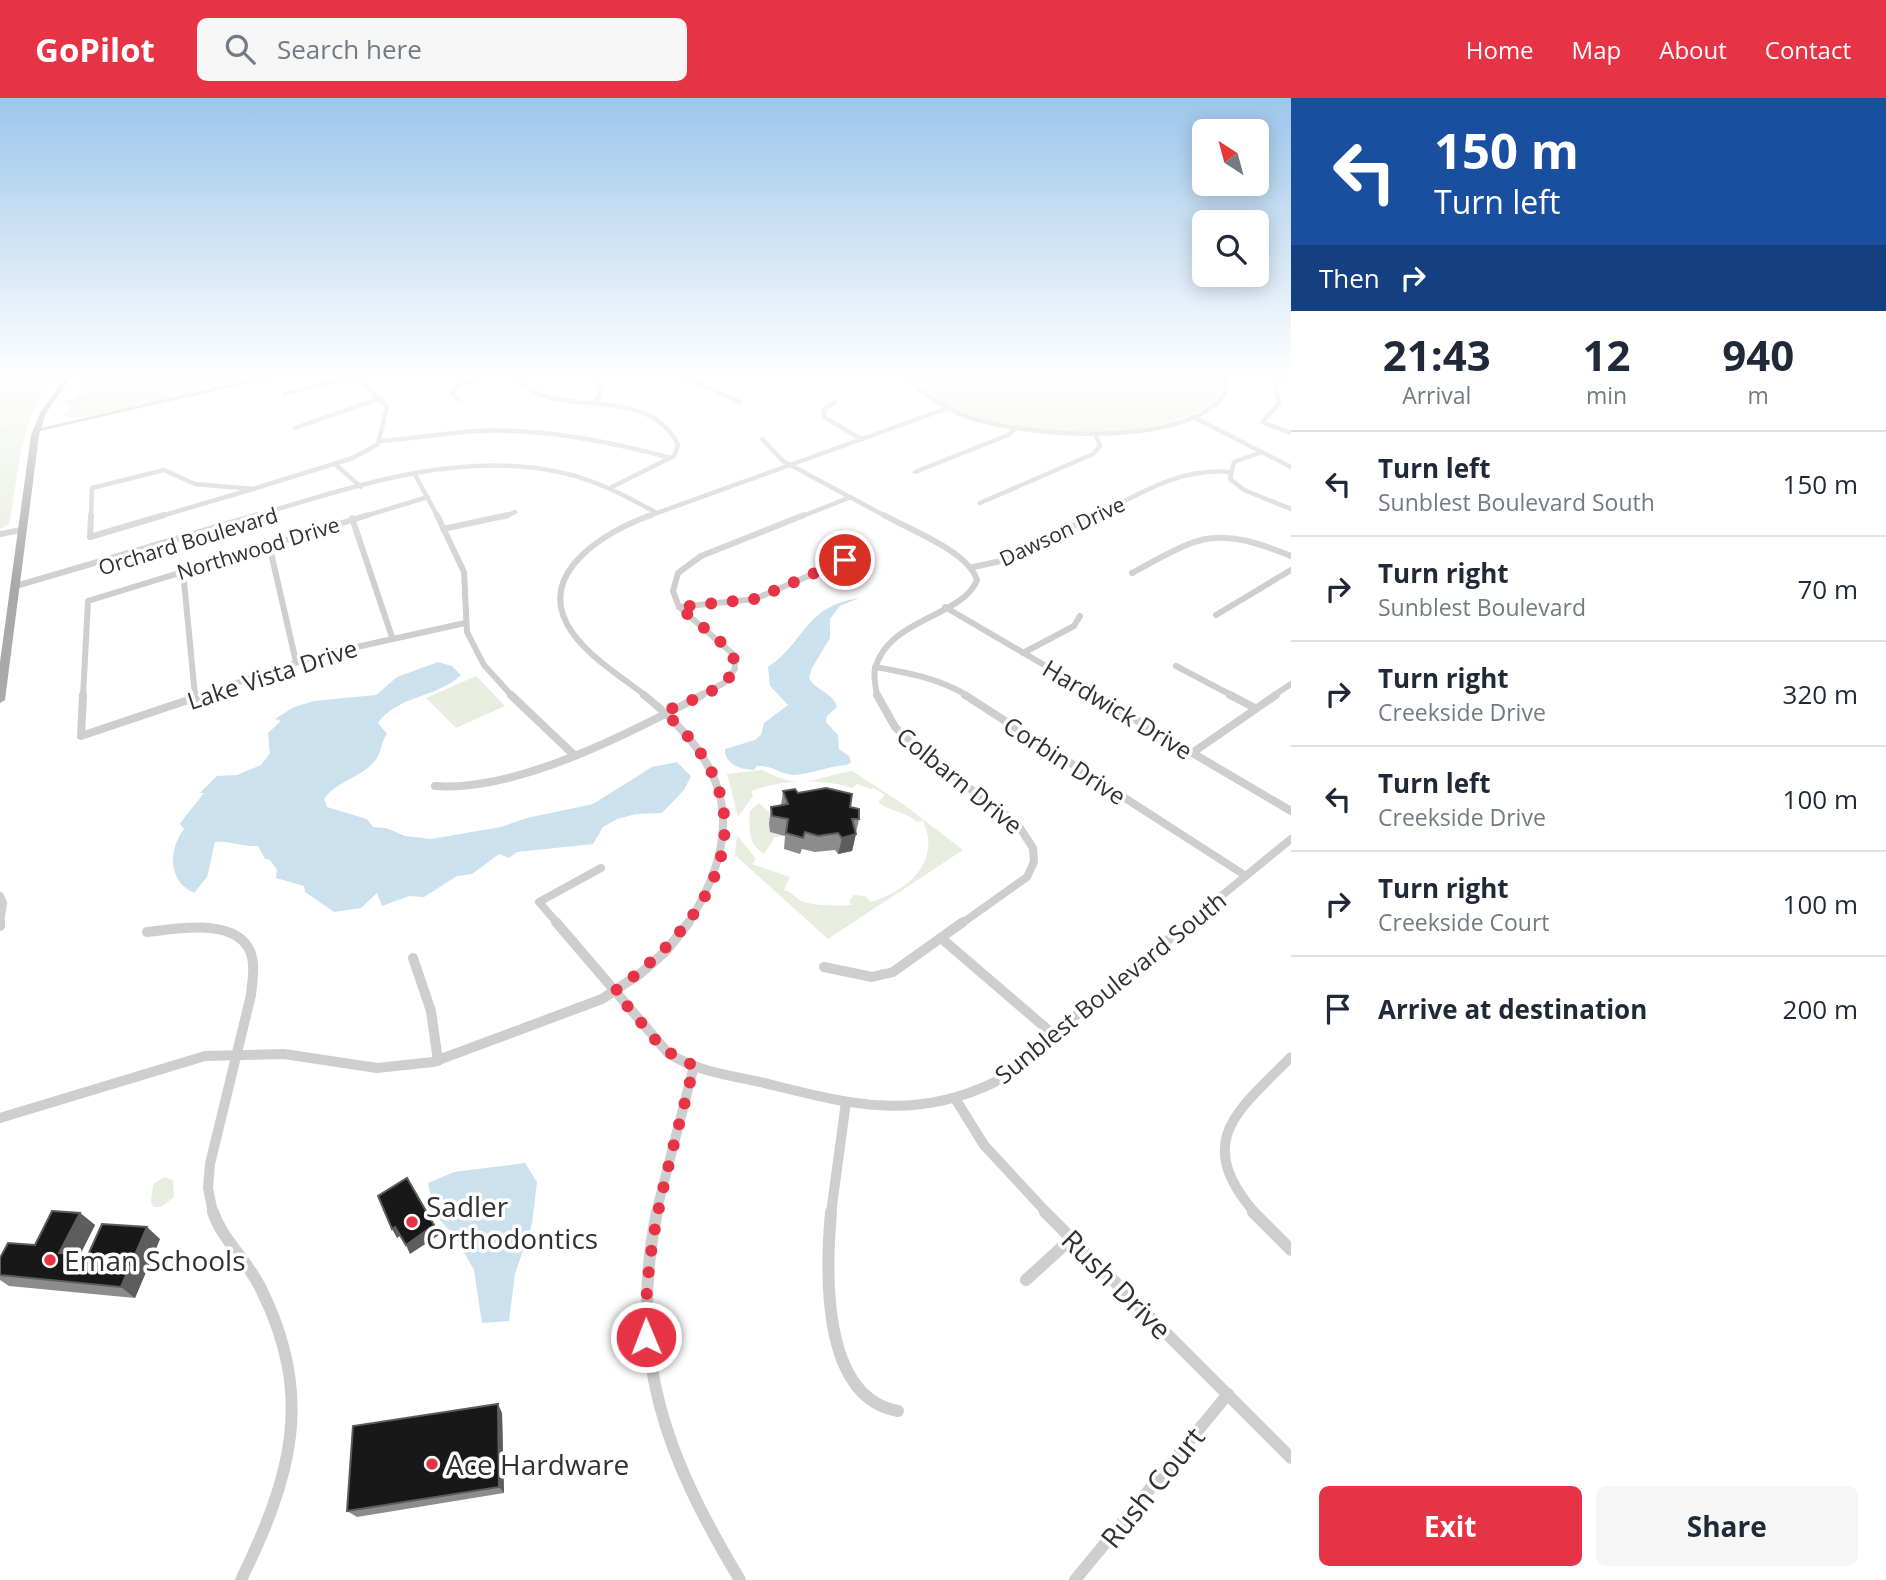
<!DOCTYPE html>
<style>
body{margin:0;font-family:"Open Sans",sans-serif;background:#f6f6f7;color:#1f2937;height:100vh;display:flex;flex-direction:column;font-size:26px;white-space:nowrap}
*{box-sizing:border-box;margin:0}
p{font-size:23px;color:#747a83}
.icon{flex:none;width:38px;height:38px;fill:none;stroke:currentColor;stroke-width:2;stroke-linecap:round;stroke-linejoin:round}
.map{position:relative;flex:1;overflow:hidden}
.details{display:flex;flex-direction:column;background:#fff;width:595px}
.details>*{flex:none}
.hud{background:#1a4fa0;color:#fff;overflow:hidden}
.needle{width:46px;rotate:324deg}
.controls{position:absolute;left:1192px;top:21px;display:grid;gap:14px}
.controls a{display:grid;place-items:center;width:77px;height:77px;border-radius:10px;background:#fff;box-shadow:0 4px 18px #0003;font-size:35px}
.pin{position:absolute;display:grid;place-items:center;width:60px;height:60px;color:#fff;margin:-30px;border:4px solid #fff;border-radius:50%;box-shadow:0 2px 7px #0007}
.me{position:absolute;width:77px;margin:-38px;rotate:359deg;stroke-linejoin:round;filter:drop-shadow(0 0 5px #0008)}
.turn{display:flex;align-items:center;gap:24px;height:147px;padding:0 28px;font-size:32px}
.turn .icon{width:91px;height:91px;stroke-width:2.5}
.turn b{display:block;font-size:49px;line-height:60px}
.then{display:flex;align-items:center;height:66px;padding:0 28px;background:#0003;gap:14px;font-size:26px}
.eta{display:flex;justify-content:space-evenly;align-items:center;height:119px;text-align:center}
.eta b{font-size:42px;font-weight:700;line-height:49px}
.action{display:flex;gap:14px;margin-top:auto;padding:14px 28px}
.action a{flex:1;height:80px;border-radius:10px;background:#e73346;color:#fff;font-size:28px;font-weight:700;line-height:80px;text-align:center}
.action a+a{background:#f6f6f7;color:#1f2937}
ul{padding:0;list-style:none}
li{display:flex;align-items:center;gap:21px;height:105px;padding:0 28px;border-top:2px solid #e0e1e3}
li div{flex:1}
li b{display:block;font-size:26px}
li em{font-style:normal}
header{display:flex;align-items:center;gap:42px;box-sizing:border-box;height:98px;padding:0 35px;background:#e73346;color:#fff}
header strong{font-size:33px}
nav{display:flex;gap:38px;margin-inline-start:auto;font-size:24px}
.search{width:490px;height:63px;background:#f6f6f7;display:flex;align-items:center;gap:18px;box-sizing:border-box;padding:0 24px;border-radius:10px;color:#747a83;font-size:26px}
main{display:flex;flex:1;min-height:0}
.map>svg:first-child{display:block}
.green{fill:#e7eddf}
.water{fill:#cbe1ed}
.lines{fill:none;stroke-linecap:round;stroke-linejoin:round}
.stream{stroke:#cbe1ed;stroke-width:2}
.street-far4{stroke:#cecece;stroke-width:4.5}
.street-far3{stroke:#cecece;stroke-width:6}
.street-far2{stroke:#cecece;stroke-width:8}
.street-far1{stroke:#cecece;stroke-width:10}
.street{stroke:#cecece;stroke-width:12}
.secondary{fill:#bbb;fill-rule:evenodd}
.primary{fill:#a9a9a9;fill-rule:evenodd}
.wall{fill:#8c8c8c}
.shaded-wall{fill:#5d5d5d}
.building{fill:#181818;stroke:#5d5d5d;stroke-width:2}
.route{stroke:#e73346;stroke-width:12;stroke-dasharray:0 21.6}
.poi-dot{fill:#e73346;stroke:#fff;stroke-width:2.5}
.labels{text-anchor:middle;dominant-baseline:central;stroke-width:7;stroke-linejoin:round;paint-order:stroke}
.far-street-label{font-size:21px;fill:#313131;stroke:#fff}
.street-label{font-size:24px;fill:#313131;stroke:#fff}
.near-poi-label{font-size:28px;fill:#313131;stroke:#fff;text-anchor:start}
.near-street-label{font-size:28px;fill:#313131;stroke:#fff}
</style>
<header>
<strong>GoPilot</strong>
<div class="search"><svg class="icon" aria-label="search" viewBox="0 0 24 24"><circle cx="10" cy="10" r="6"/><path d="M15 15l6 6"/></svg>Search here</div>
<nav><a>Home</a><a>Map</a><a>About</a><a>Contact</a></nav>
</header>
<main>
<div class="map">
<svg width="1291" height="1482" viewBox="0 0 1291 1482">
<rect width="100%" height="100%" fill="#fff"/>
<g class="green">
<path d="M0,277H58C18,317 20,373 9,426L0,431Z"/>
<polygon points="87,277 272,277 124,312 74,320 63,318"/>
<path d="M907,277H1220C1226,294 1216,303 1202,311C1135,350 957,342 907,277Z"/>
<polygon points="476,578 505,608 456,630 426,600"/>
<path d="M762,672C804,694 810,680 852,673L903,706L963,752L828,841L735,757L737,737L756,761L752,766L790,779L784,792C793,794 796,801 804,804C818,808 837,808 852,807L849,803L854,797L865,798L871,804C907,793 942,764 923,723L917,724C904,712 891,715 878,704L885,697L874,690L870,691L857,686L852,690C822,680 780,682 751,693L753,698L738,719L727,676Z"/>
<path d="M759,705L776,720L785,738L775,739L764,756C748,747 749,730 750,713Z"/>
<polygon points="164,1079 173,1082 174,1099 161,1109 154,1109 151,1105 153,1086"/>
</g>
<g class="water">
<path d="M859,500L840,508L830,521V540L812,570L809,580C816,593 833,594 837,609L827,618L826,624L838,637L839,651L849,658L851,664L847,667C830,667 813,676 794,677C782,677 772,667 757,668L754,672C740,671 725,667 725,651L755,642L761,637L764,625L788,607L770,588L768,569C807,543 803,509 859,500Z"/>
<path d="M438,564L452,568L461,577C437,600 398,597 378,625L387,636C380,645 382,657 373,665C358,681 337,683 324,701L327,709L367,721L373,729L386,730L405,738L431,741L501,729L527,720L593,706L652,669L677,664L691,678L684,692L662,715L636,716L617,721L603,729L593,746L517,754L509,760L499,756L472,776L457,778L424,799L409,798L382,808L377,795L361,810L334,814L305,794L304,788L276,780L277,772L270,762L265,761L258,748C243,749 228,742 215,744L207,779L194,795C168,784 168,752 184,731L180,726C187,715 196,706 204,695H200L217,678L237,677L261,667L270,655L268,635L281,623L275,621L294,609L314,603L376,597L397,579Z"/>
<polygon points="525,1065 537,1084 532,1126 515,1176 509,1223 482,1225 474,1172 454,1137 435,1117 428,1085 454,1074"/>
</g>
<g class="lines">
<g class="stream">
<polyline points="62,304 83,302 116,285 166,277"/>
<polyline points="0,307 35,306"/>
<polyline points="0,332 5,335 0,337"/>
</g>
<g class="street-far4">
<path d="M509,277C521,285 533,295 547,299C592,311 654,297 678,347L674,358L612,389"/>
<polyline points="587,277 603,288 596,304"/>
<polyline points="680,277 740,304"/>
<path d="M903,277C921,293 937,306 960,316C1015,339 1187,352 1225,296V277"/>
<polyline points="1273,277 1279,306 1262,324 1291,335"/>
<polyline points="1276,281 1291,282"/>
<polyline points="284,296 362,277"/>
<polyline points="459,302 452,294 462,285 488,277"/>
<polyline points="835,304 824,311 824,319 861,341"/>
<polyline points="1193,319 1291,369"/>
<polyline points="295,330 381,300"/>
<polyline points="762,341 783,363 887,419"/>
<path d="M380,343C412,341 444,335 476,333C542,330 607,343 671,360"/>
<polyline points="1262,354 1234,364 1230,381 1244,392 1291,411"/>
<polyline points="335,366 361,389"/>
<polyline points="915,374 1008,337 1016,330"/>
<polyline points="414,375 438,419"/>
<polyline points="253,391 353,360 378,346 387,308 355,279"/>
<polyline points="980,405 1093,356 1100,348 1096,338"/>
<polyline points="91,419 92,390 164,372 195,386 253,391 158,419"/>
<path d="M251,419C350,390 455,352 559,374C594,381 626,398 657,415"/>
<polyline points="362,419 428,399"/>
<polyline points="504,419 515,414"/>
<polyline points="646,419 948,310"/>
<polyline points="800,419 851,399"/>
<path d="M1093,419C1139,397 1176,370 1229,374"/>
</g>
<g class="street-far3">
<polyline points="91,417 90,439 164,417"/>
<polyline points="437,417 464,474 467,534 484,567 512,598"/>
<polyline points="352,420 392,539"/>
<polyline points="443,431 508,417"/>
<polyline points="0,436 21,432"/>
<polyline points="269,446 296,564"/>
<polyline points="973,469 1001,463 1096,417"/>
<polyline points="183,473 195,598"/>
<path d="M1132,475C1201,437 1215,427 1291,458"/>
<polyline points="16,488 257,417"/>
<polyline points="679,509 755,501 845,462"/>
<polyline points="945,509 1097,598"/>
<polyline points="1216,517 1291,472"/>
<polyline points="1023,555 1074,528 1080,518"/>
<polyline points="1176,568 1233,598"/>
<path d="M875,569C908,575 939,580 968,598"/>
<polyline points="83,598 88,503 368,417"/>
<polyline points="198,598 316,558 465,525"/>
<path d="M646,598C621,578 583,556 567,526C538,471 610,432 651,417"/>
<polyline points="699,598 724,585 735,571 734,557 679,509 673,493 678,475 701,458 804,417"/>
<path d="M877,598C876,590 873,578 875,571C888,520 963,519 977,482C968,453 910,432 884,417"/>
<polyline points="1273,598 1291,586"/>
</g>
<g class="street-far2">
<polyline points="83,597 81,638 203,597"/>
<polyline points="195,597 195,601"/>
<polyline points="511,597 574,657"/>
<path d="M644,597C730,666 748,730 688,826"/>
<polyline points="877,597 895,629 922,656 1016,724 1033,750 1034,764 1027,779 961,826"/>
<polyline points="965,597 1246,778"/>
<polyline points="1094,597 1291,713"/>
<polyline points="1230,597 1255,610"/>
<polyline points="1192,655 1276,597"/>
<path d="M435,688C517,694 630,635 702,597"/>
<polyline points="0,798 3,805 0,826"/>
<polyline points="558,826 539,804 601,770"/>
<polyline points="1187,826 1291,741"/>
</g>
<g class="street-far1">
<path d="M556,824L668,955C696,973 728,977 760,984C846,1005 911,1025 995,984L1190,824"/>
<polyline points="0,828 0,824"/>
<path d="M147,834C176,831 235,819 250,853C256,867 252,884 251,897L210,1066L208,1090L213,1115"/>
<polyline points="941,840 1054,937"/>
<polyline points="413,860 431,913 438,963"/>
<polyline points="824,869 872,879 893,874 963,824"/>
<polyline points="956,1002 984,1047 1047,1115"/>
<polyline points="0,1020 205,958 284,956 377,970 433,964 602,901 641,875 666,853 689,824"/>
<polyline points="656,1115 694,968"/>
<polyline points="831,1115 846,1004"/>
<path d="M1255,1115C1192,1042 1239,1012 1291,959"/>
</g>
<g class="street">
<path d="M213,1114C223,1143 248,1163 261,1191C315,1299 291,1379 241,1482"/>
<path d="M657,1114C627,1259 666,1359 740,1482"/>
<path d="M831,1114C826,1171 820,1299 898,1313"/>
<polyline points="1045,1114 1291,1360"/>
<polyline points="1253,1114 1291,1152"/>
<polyline points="1026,1182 1072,1140"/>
<polyline points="1075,1482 1228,1296"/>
</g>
<polygon class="secondary" points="271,277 283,277 36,334 32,332"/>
<polygon class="primary" points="67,277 73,277 46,315 39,337 5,602 0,605 0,564 31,337 40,315"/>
</g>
<g class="wall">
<polygon points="783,693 798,695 850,709 859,721 852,753 838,756 835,752 815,754 802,751 800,756 784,751 785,738 770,734 769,726 771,709 781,707"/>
<polygon points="80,1115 95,1127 80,1156 88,1157 160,1141 135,1200 9,1188 0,1182 0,1160 35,1147"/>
<polygon points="502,1315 504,1395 357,1419 347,1413"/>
</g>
<g class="shaded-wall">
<polygon points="856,736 852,753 838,756 842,740"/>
<polygon points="80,1115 95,1127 75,1167 59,1155"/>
<polygon points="434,1127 439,1137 410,1156 406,1147"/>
<polygon points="147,1129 160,1141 135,1200 121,1189"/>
<polygon points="395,1129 400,1138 397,1140 392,1131"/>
<polygon points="498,1306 502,1315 504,1395 499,1389"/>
</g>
<g class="building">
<polygon points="826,690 852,696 850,709 859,711 859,721 852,721 856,736 842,740 838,735 818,738 805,734 803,740 786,735 788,721 772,718 771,709 788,706 783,693 795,691 798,695"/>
<polygon points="407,1080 434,1127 406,1147 395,1129 392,1131 378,1098"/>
<polygon points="52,1113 80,1115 59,1155 88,1157 102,1126 147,1129 121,1189 0,1177 0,1160 8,1145 35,1147"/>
<polygon points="498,1306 499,1389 347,1413 353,1328"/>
</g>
<linearGradient id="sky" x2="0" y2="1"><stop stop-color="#9cc6ea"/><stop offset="0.57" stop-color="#fff"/><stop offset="1" stop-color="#fff" stop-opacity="0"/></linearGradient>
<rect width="1291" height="485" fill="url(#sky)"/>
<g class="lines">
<path class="route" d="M646,1239C643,1145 672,1058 694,968L663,951L615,893C717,818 776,714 664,614C686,603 732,592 736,565L728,550L679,509L755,501L845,462"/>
</g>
<g class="poi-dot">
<circle cx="412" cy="1124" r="7"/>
<circle cx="50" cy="1162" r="7"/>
<circle cx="432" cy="1366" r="7"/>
</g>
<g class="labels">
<g class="far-street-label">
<text transform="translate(1062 433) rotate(-25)">Dawson Drive</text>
<text transform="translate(188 443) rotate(-17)">Orchard Boulevard</text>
<text transform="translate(258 450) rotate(-17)">Northwood Drive</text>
</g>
<g class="street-label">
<text transform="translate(272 576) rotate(-18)">Lake Vista Drive</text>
<text transform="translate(1118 611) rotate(31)">Hardwick Drive</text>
<text transform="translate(1065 662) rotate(33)">Corbin Drive</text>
<text transform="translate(960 682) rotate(39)">Colbarn Drive</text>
<text transform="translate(1110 889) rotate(-39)">Sunblest Boulevard South</text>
</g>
<g class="near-poi-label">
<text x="426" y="1108">Sadler<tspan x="426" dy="32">Orthodontics</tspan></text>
<text x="64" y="1162">Eman Schools</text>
<text x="446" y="1366">Ace Hardware</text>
</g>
<g class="near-street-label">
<text transform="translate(1117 1186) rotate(45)">Rush Drive</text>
<text transform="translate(1152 1389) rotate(-51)">Rush Court</text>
</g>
</g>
</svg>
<div class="controls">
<a><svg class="needle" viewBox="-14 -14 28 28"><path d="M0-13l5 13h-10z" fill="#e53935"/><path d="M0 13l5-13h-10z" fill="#747a83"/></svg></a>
<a><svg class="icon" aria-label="search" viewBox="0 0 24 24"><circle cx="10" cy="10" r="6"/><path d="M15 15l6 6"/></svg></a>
</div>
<div class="pin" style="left:845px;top:462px;background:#d93025"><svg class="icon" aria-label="arrive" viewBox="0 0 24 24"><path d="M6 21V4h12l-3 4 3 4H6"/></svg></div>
<svg class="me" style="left:646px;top:1239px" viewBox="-20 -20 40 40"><circle r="17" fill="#e73346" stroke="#fff" stroke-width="3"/><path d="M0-11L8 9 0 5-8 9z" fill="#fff"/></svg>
</div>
<section class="details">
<div class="hud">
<div class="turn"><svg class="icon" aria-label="left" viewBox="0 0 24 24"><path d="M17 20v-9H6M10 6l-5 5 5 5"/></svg><div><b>150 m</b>Turn left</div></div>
<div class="then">Then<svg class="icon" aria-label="right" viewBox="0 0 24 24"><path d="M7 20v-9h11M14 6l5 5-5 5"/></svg></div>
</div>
<div class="eta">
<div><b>21:43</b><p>Arrival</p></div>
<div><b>12</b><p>min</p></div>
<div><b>940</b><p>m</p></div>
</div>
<ul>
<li><svg class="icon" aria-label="left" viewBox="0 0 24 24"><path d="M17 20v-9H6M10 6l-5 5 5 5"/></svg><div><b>Turn left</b><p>Sunblest Boulevard South</p></div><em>150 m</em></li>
<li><svg class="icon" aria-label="right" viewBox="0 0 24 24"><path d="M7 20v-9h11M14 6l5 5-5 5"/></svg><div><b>Turn right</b><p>Sunblest Boulevard</p></div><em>70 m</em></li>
<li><svg class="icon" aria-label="right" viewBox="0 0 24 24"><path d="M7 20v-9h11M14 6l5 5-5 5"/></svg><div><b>Turn right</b><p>Creekside Drive</p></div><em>320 m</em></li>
<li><svg class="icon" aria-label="left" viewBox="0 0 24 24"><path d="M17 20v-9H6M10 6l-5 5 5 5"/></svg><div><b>Turn left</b><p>Creekside Drive</p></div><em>100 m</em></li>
<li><svg class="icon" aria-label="right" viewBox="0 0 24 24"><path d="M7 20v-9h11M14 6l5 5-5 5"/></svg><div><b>Turn right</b><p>Creekside Court</p></div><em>100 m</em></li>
<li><svg class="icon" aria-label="arrive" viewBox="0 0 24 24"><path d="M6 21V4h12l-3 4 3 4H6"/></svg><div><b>Arrive at destination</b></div><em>200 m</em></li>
</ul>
<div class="action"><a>Exit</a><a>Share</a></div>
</section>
</main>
